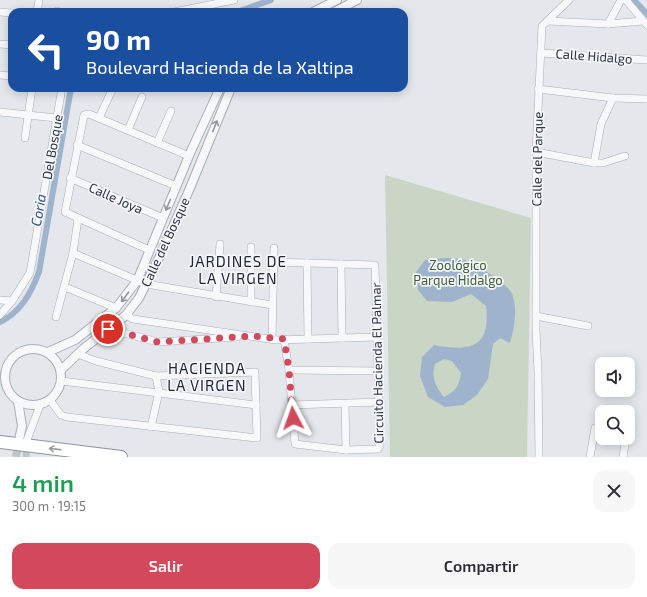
<!DOCTYPE html>
<html lang="es">
<meta charset="utf-8">
<style>
body{margin:0;font-family:"Exo 2",sans-serif;background:#f7f7f7;color:#2b2b33;height:100vh;display:flex;flex-direction:column;font-size:15px;white-space:nowrap}
*{box-sizing:border-box;margin:0}
p{font-size:13px;color:#7c7c81}
.icon{flex:none;width:22px;height:22px;fill:none;stroke:currentColor;stroke-width:2;stroke-linecap:round;stroke-linejoin:round}
.map{position:relative;height:457px;overflow:hidden}
.drawer{display:flex;flex-direction:column;background:#fff;flex:1}
.drawer>*{flex:none}
.guide{position:absolute;left:8px;top:8px;width:400px;height:84px;border-radius:12px;box-shadow:0 2px 10px #0003;background:#1a4fa0;color:#fff;overflow:hidden}
.tools{position:absolute;left:595px;top:357px;display:grid;gap:8px}
.tools a{display:grid;place-items:center;width:40px;height:40px;border-radius:8px;background:#fff;box-shadow:0 2px 10px #0003;font-size:20px}
.pin{position:absolute;display:grid;place-items:center;width:34px;height:34px;color:#fff;margin:-17px;border:2px solid #fff;border-radius:50%;box-shadow:0 1px 4px #0007}
.me{position:absolute;width:44px;margin:-22px;rotate:356deg;stroke-linejoin:round;filter:drop-shadow(0 0 3px #0008)}
.turn{display:flex;align-items:center;gap:14px;height:84px;padding:0 12px;font-size:18px}
.turn .icon{width:52px;height:52px;stroke-width:2.5}
.turn b{display:block;font-size:28px;line-height:34px}
.round{display:grid;place-items:center;flex:none;width:42px;height:42px;border-radius:12px;background:#f7f7f7}
.summary{display:flex;align-items:center;justify-content:space-between;height:68px;padding:0 12px}
h1{font-size:24px;font-weight:600;line-height:30px;color:#1e9e55}
.button{display:flex;gap:8px;margin-top:auto;padding:8px 12px}
.button a{flex:1;height:46px;border-radius:12px;background:#d1495b;color:#fff;font-size:16px;font-weight:600;line-height:46px;text-align:center}
.button a+a{background:#f7f7f7;color:#2b2b33}
.map>svg:first-child{display:block}
.green{fill:#c9d6c5}
.water{fill:#9fb4cc;fill-rule:evenodd}
.lines{fill:none;stroke-linecap:round;stroke-linejoin:round}
.canal{stroke:#9fb4cc;stroke-width:6}
.minor-tunnel{stroke:#bfc3cb;stroke-width:7;stroke-dasharray:7 3.5;stroke-linecap:butt}
.tertiary-tunnel{stroke:#bfc3cb;stroke-width:8;stroke-dasharray:8 4;stroke-linecap:butt}
.minor-casing{stroke:#a9aeb7;stroke-width:8}
.tertiary-casing{stroke:#a9aeb7;stroke-width:10}
.motorway-casing{stroke:#8b94a3;stroke-width:14}
.minor{stroke:#f7f8fa;stroke-width:7}
.tertiary{stroke:#f7f8fa;stroke-width:8}
.motorway{stroke:#fff;stroke-width:12}
.oneway{stroke:#9196a0}
.oneway2{stroke:#959aa2}
.route{stroke:#d1495b;stroke-width:7;stroke-dasharray:0 12.6}
.labels{text-anchor:middle;dominant-baseline:central;stroke-width:3.5;stroke-linejoin:round;paint-order:stroke}
.street-label{font-size:13px;fill:#2b3445;stroke:#f4f6f9}
.park-label{font-size:13px;fill:#3f6138;stroke:#f4f6f9}
.water-label{font-size:14px;font-style:italic;fill:#34527a;stroke:#f4f6f9}
.quarter-label{font-size:15px;letter-spacing:1px;fill:#1d2536;stroke:#f4f6f9}
</style>
<div class="map">
<svg width="647" height="457" viewBox="0 0 647 457">
<rect width="100%" height="100%" fill="#e4e7ec"/>
<polygon class="green" points="385,175 531,218 527,457 390,457"/>
<path class="water" d="M446,258C451,258 457,258 462,259C472,261 509,284 512,294C518,309 514,329 510,343L500,338L493,344L488,379L477,395L463,405L445,407L428,397L420,376L422,357L434,345C470,352 491,348 486,306L471,294L452,302L427,301L418,290L416,272L425,260ZM444,359L452,361L461,373C459,386 456,391 444,397C435,386 431,377 435,364Z"/>
<g class="lines">
<g class="canal">
<polyline points="634,0 647,14"/>
<polyline points="237,12 271,0"/>
<path d="M0,322C21,312 31,293 39,272L71,88"/>
</g>
<polyline class="minor-tunnel" points="26,457 27,442"/>
<polyline class="tertiary-tunnel" points="16,457 19,441"/>
<defs>
<g id="minor">
<polyline points="626,0 647,25"/>
<polyline points="0,12 12,13"/>
<polyline points="37,12 39,0"/>
<polyline points="57,12 57,11"/>
<polyline points="174,12 234,0"/>
<polyline points="548,21 608,24 643,21"/>
<polyline points="608,24 621,0"/>
<polyline points="0,44 12,45"/>
<polyline points="541,53 647,60"/>
<polyline points="0,75 12,76"/>
<polyline points="538,89 613,98 647,99"/>
<polyline points="0,112 56,118"/>
<polyline points="99,118 113,88"/>
<polyline points="128,130 142,97"/>
<polyline points="25,138 32,88"/>
<polyline points="157,143 171,111"/>
<polyline points="77,145 176,186"/>
<polyline points="536,152 594,163 603,163 625,156"/>
<polyline points="594,163 601,124 613,98"/>
<polyline points="70,178 163,218"/>
<polyline points="251,247 251,302"/>
<polyline points="149,250 65,212 84,115 89,114 189,156"/>
<polyline points="73,253 146,284 272,305"/>
<polyline points="273,262 375,265 380,446 378,449 346,450 295,444 289,370 284,339"/>
<polyline points="307,263 308,339"/>
<polyline points="341,264 342,338"/>
<polyline points="65,287 116,308"/>
<polyline points="216,297 220,244"/>
<polyline points="0,300 12,301"/>
<polyline points="0,315 12,301 30,273 62,88"/>
<polyline points="126,315 133,319 276,340 377,337"/>
<polyline points="536,316 588,326"/>
<polyline points="56,317 73,253 78,219"/>
<polyline points="108,329 158,342 237,337"/>
<polyline points="272,339 274,248"/>
<polyline points="289,370 378,371"/>
<polyline points="62,381 256,405"/>
<polyline points="50,400 61,415 67,417 257,438 255,372 156,376 96,361 78,354"/>
<polyline points="345,404 346,450"/>
<polyline points="292,405 379,402"/>
<polyline points="151,427 159,392 156,376"/>
<polyline points="27,440 40,405"/>
<polyline points="539,457 538,372 536,330 536,152 542,26 569,0"/>
<polyline points="590,457 595,428"/>
<polyline points="623,457 625,444"/>
</g>
<g id="tertiary">
<polyline points="313,12 337,0"/>
<polyline points="334,12 357,0"/>
<circle cx="33" cy="377" r="28"/>
<polyline points="48,352 75,340 116,308 137,281 191,151 220,88"/>
<polyline points="61,370 83,349 126,315 139,298 160,256 190,188 231,88"/>
<polyline points="18,401 22,426 19,440"/>
</g>
<polyline id="motorway" points="0,442 121,457"/>
</defs>
<use href="#minor" class="minor-casing"/>
<use href="#tertiary" class="tertiary-casing"/>
<use href="#motorway" class="motorway-casing"/>
<use href="#minor" class="minor"/>
<use href="#tertiary" class="tertiary"/>
<use href="#motorway" class="motorway"/>
</g>
<defs><path id="oneway-shaft" d="M-6 0H5M1.5-3L5.5 0L1.5 3" fill="none" stroke-width="1.6" stroke-linecap="round" stroke-linejoin="round"/></defs>
<g class="oneway">
<use href="#oneway-shaft" transform="translate(215 126) rotate(-68)"/>
<use href="#oneway-shaft" transform="translate(168 205) rotate(113)"/>
<use href="#oneway-shaft" transform="translate(125 297) rotate(127)"/>
</g>
<use class="oneway2" href="#oneway-shaft" transform="translate(55 449) rotate(-173)"/>
<g class="lines">
<polyline class="route" points="108,329 158,342 253,336 284,339 289,370 293,418"/>
</g>
<g class="labels">
<g class="street-label">
<text transform="translate(594 56) rotate(4)">Calle Hidalgo</text>
<text transform="translate(52 147) rotate(-80)">Del Bosque</text>
<text transform="translate(537 159) rotate(-89)">Calle del Parque</text>
<text transform="translate(116 198) rotate(24)">Calle Joya</text>
<text transform="translate(165 242) rotate(-65)">Calle del Bosque</text>
<text transform="translate(377 363) rotate(-91)">Circuito Hacienda El Palmar</text>
</g>
<g class="park-label">
<text x="458" y="265">Zoológico<tspan x="458" dy="15">Parque Hidalgo</tspan></text>
</g>
<g class="water-label">
<text transform="translate(38 210) rotate(-80)">Coria</text>
</g>
<g class="quarter-label">
<text x="238" y="261">JARDINES DE<tspan x="238" dy="17">LA VIRGEN</tspan></text>
<text x="207" y="368">HACIENDA<tspan x="207" dy="17">LA VIRGEN</tspan></text>
</g>
</g>
</svg>
<div class="tools">
<a><svg class="icon" aria-label="sound" viewBox="0 0 24 24"><path d="M4 9h4l5-4v14l-5-4H4zM17 9q2 3 0 6"/></svg></a>
<a><svg class="icon" aria-label="search" viewBox="0 0 24 24"><circle cx="10" cy="10" r="6"/><path d="M15 15l6 6"/></svg></a>
</div>
<div class="pin" style="left:108px;top:329px;background:#d93025"><svg class="icon" aria-label="arrive" viewBox="0 0 24 24"><path d="M6 21V4h12l-3 4 3 4H6"/></svg></div>
<svg class="me" style="left:293px;top:418px" viewBox="-20 -20 40 40"><path d="M0-17L14 15 0 8-14 15z" fill="#d1495b" stroke="#fff" stroke-width="4"/></svg>
<div class="guide">
<div class="turn"><svg class="icon" aria-label="left" viewBox="0 0 24 24"><path d="M17 20v-9H6M10 6l-5 5 5 5"/></svg><div><b>90 m</b>Boulevard Hacienda de la Xaltipa</div></div>
</div>
</div>
<section class="drawer">
<div class="summary"><div><h1>4 min</h1><p>300 m · 19:15</p></div><a class="round"><svg class="icon" aria-label="close" viewBox="0 0 24 24"><path d="M6 6l12 12M18 6L6 18"/></svg></a></div>
<div class="button"><a>Salir</a><a>Compartir</a></div>
</section>
